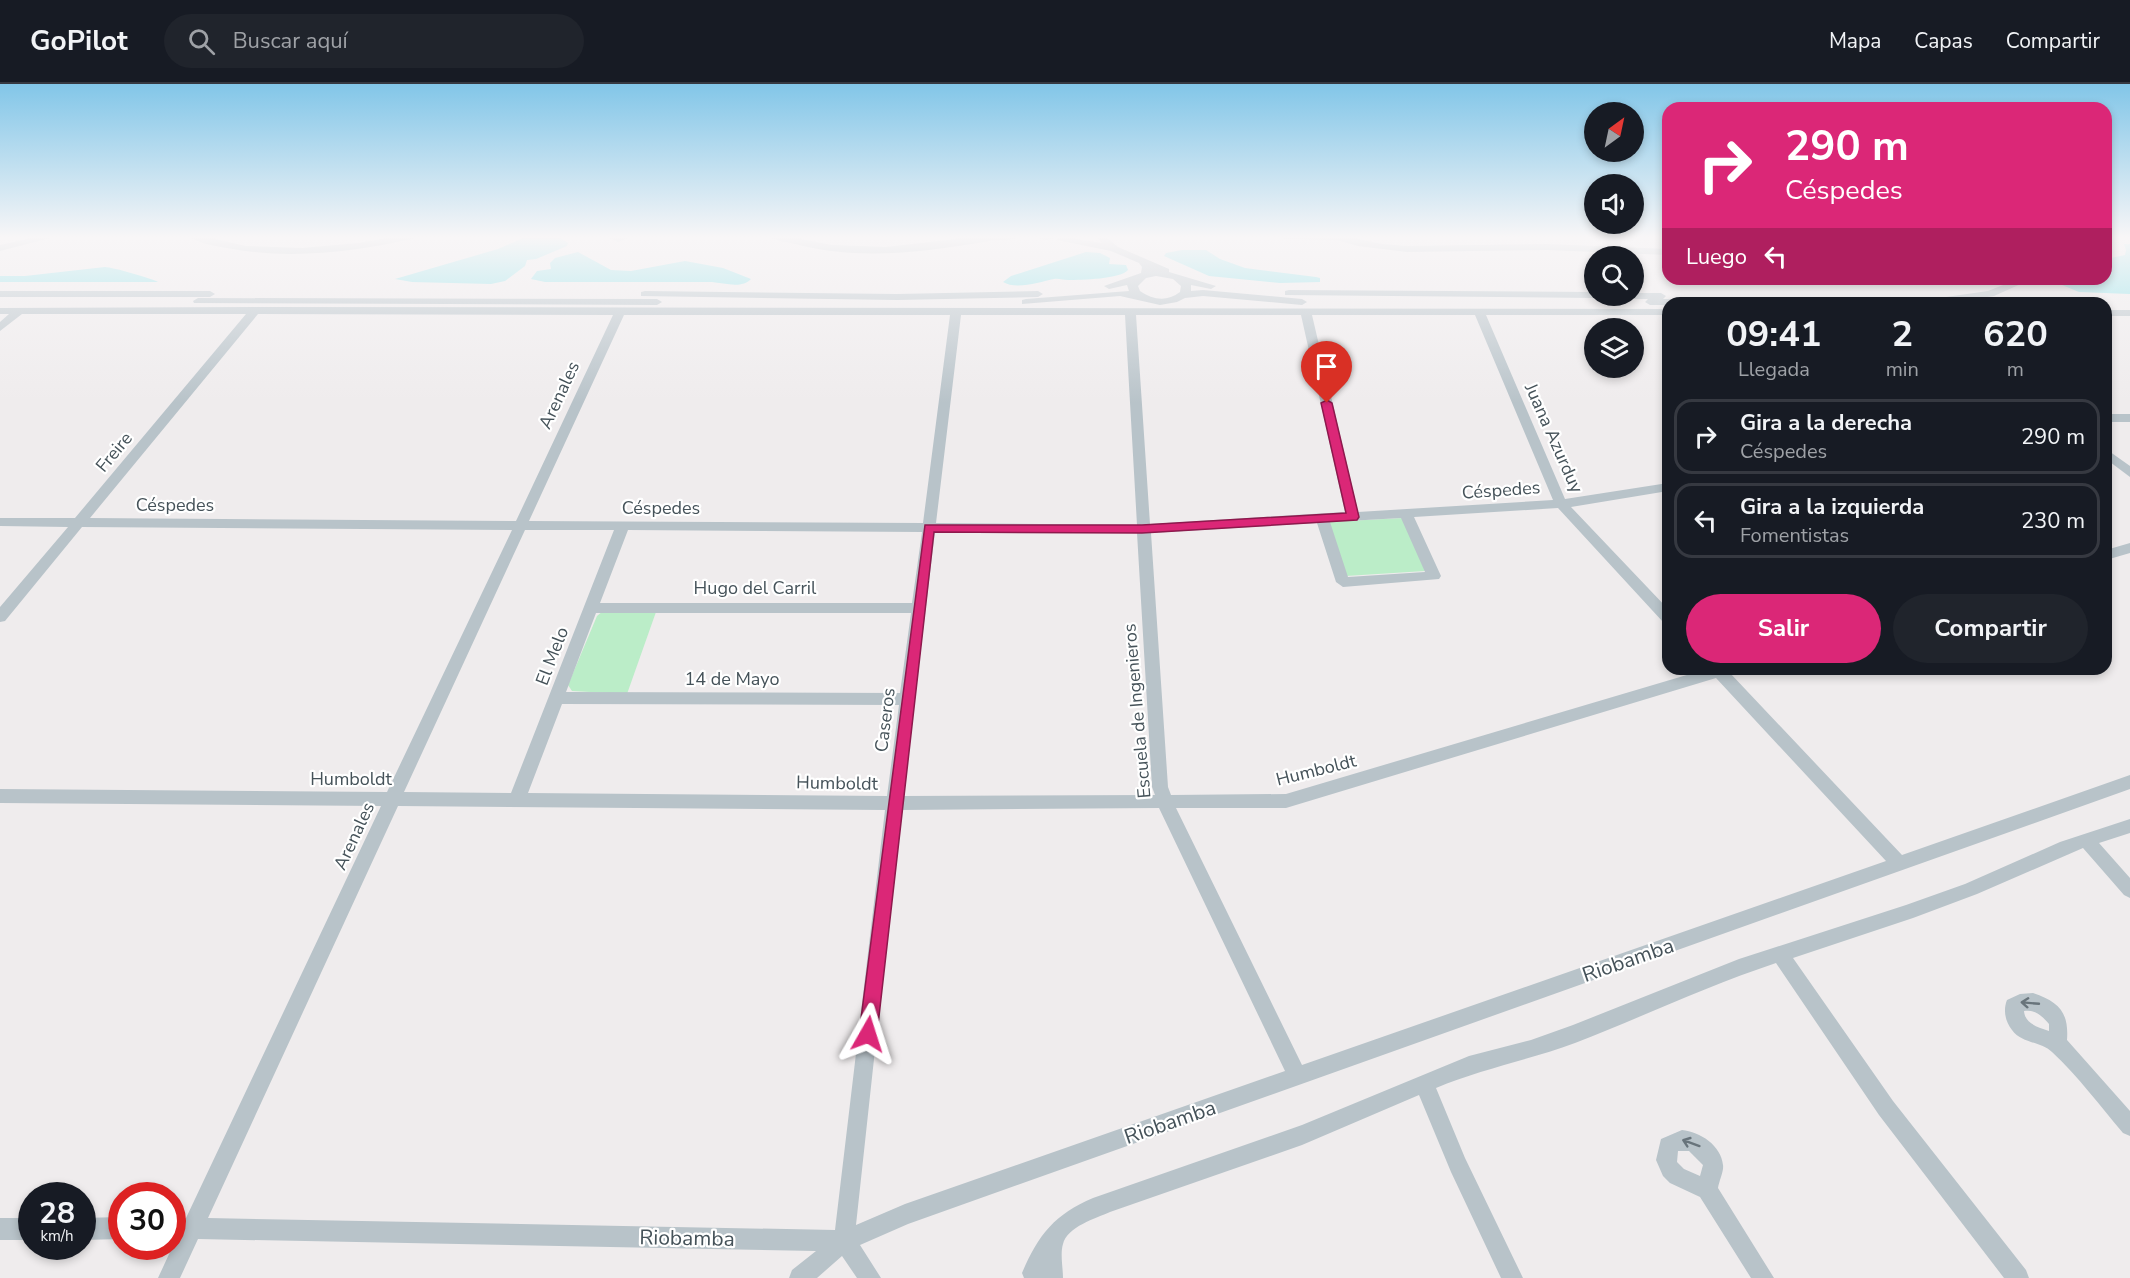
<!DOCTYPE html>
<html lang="es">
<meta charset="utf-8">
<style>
body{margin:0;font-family:"Nunito Sans",sans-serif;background:#20242c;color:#f1f3f6;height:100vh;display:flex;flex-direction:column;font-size:22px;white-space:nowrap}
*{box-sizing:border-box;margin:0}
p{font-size:20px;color:#9ea1a6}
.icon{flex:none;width:33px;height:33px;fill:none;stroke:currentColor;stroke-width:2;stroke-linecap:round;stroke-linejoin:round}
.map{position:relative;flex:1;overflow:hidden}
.sheet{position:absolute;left:1662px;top:213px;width:450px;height:378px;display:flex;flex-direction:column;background:#171b24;border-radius:18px;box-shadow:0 3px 9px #0003}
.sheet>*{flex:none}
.hud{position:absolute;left:1662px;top:18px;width:450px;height:183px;border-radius:18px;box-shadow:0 3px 9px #0003;background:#db2777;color:#fff;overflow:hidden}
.needle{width:39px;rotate:33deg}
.controls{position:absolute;left:1584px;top:18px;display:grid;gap:12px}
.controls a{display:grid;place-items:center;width:60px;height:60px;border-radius:50%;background:#171b24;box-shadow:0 3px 9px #0003;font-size:30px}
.speed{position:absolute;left:18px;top:1098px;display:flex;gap:12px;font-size:30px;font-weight:700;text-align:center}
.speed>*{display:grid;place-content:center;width:78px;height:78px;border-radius:50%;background:#171b24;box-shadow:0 3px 9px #0003;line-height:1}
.speed small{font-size:15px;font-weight:400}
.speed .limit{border:9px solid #d22;background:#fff;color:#111}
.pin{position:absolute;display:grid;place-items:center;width:51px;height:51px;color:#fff;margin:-62px -26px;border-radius:50% 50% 50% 0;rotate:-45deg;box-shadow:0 0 6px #0007}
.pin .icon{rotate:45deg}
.me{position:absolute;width:66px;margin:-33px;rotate:6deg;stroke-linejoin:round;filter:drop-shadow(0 0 4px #0008)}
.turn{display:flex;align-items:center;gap:21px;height:126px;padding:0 24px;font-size:27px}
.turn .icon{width:78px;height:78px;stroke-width:2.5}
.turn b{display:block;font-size:42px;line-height:51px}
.then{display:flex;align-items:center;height:57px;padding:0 24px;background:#0003;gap:12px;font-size:22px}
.eta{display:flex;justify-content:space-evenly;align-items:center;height:102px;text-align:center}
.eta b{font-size:36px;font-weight:700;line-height:42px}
.button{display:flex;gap:12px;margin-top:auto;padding:12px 24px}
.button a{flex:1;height:69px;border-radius:36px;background:#db2777;color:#fff;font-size:24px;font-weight:700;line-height:69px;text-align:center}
.button a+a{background:#20242c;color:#f1f3f6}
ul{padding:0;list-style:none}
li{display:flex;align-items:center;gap:18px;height:75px;margin:0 12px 9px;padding:0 12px;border:3px solid #363941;border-radius:18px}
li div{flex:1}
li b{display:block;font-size:22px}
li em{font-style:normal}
header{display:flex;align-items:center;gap:36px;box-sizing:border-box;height:84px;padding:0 30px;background:#171b24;border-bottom:2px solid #363941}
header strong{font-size:28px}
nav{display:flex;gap:33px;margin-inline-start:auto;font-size:21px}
.search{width:420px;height:54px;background:#20242c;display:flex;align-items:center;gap:15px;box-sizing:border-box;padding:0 21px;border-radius:33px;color:#9ea1a6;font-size:22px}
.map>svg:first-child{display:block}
.green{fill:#bbedc8}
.water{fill:#89e1e8}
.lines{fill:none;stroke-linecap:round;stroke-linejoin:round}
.street{fill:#b8c3c9;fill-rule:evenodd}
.oneway{stroke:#68747b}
.route{fill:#db2777;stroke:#8e194d;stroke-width:1.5}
.labels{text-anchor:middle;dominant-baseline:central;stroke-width:4.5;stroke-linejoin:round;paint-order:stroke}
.street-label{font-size:18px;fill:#455259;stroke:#fff}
.near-street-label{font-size:21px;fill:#455259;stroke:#fff}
</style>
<header>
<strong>GoPilot</strong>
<div class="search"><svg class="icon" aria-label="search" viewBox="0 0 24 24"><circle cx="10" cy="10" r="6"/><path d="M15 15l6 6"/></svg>Buscar aquí</div>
<nav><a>Mapa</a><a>Capas</a><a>Compartir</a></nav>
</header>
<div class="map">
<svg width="2130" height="1194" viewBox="0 0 2130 1194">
<rect width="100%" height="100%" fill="#efeced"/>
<g class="green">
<polygon points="1403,434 1425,487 1346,492 1328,438"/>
<polygon points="603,527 656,528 627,610 572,607 568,601 597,532"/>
</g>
<g class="water">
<polygon points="528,152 557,152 568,159 567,162 536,175 527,176 525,182 505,197 491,200 412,198 395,195 498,165"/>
<polygon points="2124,160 2130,160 2130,210 2079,208 2062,201 2064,195 2106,195 2106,175 2125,171 2126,166"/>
<polygon points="1182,166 1206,166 1220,175 1245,184 1316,193 1320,194 1320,198 1280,199 1209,192 1164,172 1166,169"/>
<path d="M578,168L611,186L631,187L685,177L723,184L751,195C742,205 724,199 712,198H545L531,195L537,187L551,185L550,179L555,174Z"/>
<path d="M1086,168L1100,169L1110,174L1109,180L1126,181L1128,186C1121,195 1081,196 1068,196C1064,196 1058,194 1054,195C1040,198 1016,206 1003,198L1011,192Z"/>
<path d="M105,183C112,183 154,195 158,198H0V192H25Z"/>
</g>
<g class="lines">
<g class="street">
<polygon points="41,152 58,152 0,167 0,161"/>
<path d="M188,152H202L246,162L302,164L358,159L399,152H417L412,155C351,168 290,176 227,164C215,162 197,159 188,152Z"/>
<polygon points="606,152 633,152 618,158"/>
<path d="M769,152H785L832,161L886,163L982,152H1020C1013,158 998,155 989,157C925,168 859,177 795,160C786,158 776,157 769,152Z"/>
<path d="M1037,152H1056C1052,157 1041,157 1037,152Z"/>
<path d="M1057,152L1102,159L1095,152H1105L1118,163L1169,185V188L1216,202L1211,205L1191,201V207L1203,206L1302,215L1307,218L1302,221L1203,212L1185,214L1177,218L1160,221L1120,212L1022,220V216L1026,215L1129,207L1127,201L1109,205L1104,202L1141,189L1142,183L1139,179L1111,167L1057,156ZM1156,192L1173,195L1181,202L1180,208C1167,218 1153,216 1140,207L1138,202L1146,194Z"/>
<polygon points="1281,152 1344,152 1382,160 1407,162 1547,160 1668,165 1668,171 1547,166 1407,168 1358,162 1337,156 1286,155"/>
<polygon points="2018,195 2032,195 1994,212 1948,219 1668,219 1668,221 1650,221 1645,218 1648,215 1626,215 1621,212 1634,212 1634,209 1661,209 1666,212 1663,215 1939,214 1988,207"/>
<polygon points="1289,206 1594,208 1594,212 1599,212 1594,214 1285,211 1285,207"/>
<polygon points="0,207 210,207 215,210 210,213 0,213"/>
<polygon points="645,207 897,210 1038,207 1043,210 1038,213 897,216 641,212 641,208"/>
<polygon points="198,214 657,215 662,218 657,221 194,219 193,217"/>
<path d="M256,223L1668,225V231H1486L1565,415L1668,399V407L1571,423L1668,525V539L1663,538L1558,424L1414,433L1441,492L1439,495L1343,503L1336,498L1317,439L1151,449L1168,703L1171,711L1286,710L1707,585H1733L1730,589L1902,771L2130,691V705L908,1140L860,1161L881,1194H857L842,1172L817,1194H789L792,1186L816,1167L198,1155L180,1194H158L176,1155H172V1133L186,1134L381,722L0,719V705L387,708L512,446L82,443L5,537L0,538V523L68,443L0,442V434H75L246,230H22L0,247V238L9,230H0V224ZM258,230L613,231L516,437L90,434ZM624,231H950L923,439L529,437ZM961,231H1125L1137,441L936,439ZM1136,231H1301L1345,428L1150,440ZM1312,231H1475L1553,416L1358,428ZM1401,434L1425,488L1348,493L1330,438ZM525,446H614L511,709L404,708ZM628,446L922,448L912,519H600ZM935,448L1137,449L1152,703L1155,711L903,712ZM596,529H911L900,609L566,608ZM1716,594L1886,777L1302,981L1176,724H1286ZM562,620L899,621L887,712L528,709ZM398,722L885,726L835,1146L208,1134ZM1159,724L1285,987L905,1120L856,1141L901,726Z"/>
<rect x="2106" y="226" width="24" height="6"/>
<rect x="2106" y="330" width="24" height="8"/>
<polygon points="2106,365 2130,382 2130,393 2106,375"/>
<polygon points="2130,459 2130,469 2106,476 2106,466"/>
<path d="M2130,735V749L2099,759L2130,794V814L2124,811L2083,764L1977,810L1913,834L1793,874L1893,1017L2026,1186L2029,1194H2004L1879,1031L1776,879C1707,902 1642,933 1575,959C1529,976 1481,985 1436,1004L1465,1074L1523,1194H1501L1451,1088L1419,1011L1302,1061L1110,1128C1096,1134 1067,1143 1063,1160C1060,1170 1063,1184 1063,1194H1024L1022,1189C1038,1151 1055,1130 1093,1114L1302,1041L1469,972L1531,956L1573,941L1739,875L1906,821L1965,800L2060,758Z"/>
<path d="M2033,909C2059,918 2069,928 2067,956L2130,1027V1052L2123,1049C2100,1022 2078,992 2052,968C2041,957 2022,960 2012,946C2005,937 2003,926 2007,916L2020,910ZM2024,927C2035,925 2042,932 2049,940V947C2038,943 2025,940 2024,927Z"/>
<path d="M1682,1046C1700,1048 1721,1061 1723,1081C1724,1087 1719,1097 1718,1104L1774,1194H1751L1700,1113L1670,1099L1663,1092L1656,1076L1661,1055ZM1678,1067H1689L1703,1081L1700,1092L1684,1085L1677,1078Z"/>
<polygon points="122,1133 122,1155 82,1156 82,1134"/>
<rect x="0" y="1134" width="32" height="22"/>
</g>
</g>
<defs><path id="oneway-shaft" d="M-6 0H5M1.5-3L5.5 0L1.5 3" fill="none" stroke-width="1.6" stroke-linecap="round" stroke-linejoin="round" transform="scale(1.5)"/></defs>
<g class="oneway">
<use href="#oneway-shaft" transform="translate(2030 919) rotate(-175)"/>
<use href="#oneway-shaft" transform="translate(1691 1059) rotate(-160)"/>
</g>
<linearGradient id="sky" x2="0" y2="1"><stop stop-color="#82c6e8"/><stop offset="0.48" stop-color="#f8f6f7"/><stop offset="1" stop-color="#f8f6f7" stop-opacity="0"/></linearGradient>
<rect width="2130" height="319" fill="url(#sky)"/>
<polygon class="route" points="1327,316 1332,319 1359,433 1357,436 1142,449 934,448 877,950 874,956 868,958 862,956 859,950 925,441 1142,441 1346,429 1321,319"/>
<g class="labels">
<g class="street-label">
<text transform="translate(559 311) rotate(-65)">Arenales</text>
<text transform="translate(1554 354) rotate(66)">Juana Azurduy</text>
<text transform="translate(114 368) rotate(-50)">Freire</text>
<text transform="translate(1501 406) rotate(-4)">Céspedes</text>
<text x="175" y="421">Céspedes</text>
<text x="661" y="424">Céspedes</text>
<text x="755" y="504">Hugo del Carril</text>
<text transform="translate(552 572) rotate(-69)">El Melo</text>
<text x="732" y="595">14 de Mayo</text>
<text transform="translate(1137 627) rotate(-95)">Escuela de Ingenieros</text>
<text transform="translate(885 636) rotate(-83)">Caseros</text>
<text transform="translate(1316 686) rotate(-14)">Humboldt</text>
<text x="351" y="695">Humboldt</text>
<text transform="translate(837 699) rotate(1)">Humboldt</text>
<text transform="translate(354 752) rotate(-65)">Arenales</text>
</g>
<g class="near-street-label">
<text transform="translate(1628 876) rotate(-19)">Riobamba</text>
<text transform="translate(1170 1038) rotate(-19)">Riobamba</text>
<text transform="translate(687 1154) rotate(1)">Riobamba</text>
</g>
</g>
</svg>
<div class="controls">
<a><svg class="needle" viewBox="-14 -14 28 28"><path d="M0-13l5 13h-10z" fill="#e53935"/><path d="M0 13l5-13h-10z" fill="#9ea1a6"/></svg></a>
<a><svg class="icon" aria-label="sound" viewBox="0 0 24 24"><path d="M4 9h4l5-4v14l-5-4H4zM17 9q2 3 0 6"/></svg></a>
<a><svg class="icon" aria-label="search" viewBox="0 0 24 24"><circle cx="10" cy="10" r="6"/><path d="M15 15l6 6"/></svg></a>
<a><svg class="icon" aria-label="layers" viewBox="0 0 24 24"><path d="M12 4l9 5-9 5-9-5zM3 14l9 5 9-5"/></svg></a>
</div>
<div class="speed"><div>28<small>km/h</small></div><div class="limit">30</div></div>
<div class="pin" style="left:1327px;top:319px;background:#d93025"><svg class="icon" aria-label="arrive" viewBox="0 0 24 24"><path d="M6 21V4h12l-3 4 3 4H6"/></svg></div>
<svg class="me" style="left:868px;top:950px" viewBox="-20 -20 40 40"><path d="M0-17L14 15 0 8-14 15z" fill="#db2777" stroke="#fff" stroke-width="4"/></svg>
<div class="hud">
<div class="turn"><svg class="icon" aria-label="right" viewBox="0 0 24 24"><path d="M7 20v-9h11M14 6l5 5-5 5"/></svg><div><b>290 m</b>Céspedes</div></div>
<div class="then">Luego<svg class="icon" aria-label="left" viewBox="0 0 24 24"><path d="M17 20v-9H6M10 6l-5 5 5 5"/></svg></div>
</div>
<section class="sheet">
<div class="eta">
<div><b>09:41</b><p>Llegada</p></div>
<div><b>2</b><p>min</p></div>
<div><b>620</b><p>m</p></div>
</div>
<ul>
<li><svg class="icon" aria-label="right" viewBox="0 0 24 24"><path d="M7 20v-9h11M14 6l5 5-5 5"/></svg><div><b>Gira a la derecha</b><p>Céspedes</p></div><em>290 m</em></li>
<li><svg class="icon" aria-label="left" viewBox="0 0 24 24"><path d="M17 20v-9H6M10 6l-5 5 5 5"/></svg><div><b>Gira a la izquierda</b><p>Fomentistas</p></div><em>230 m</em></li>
</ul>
<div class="button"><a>Salir</a><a>Compartir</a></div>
</section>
</div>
